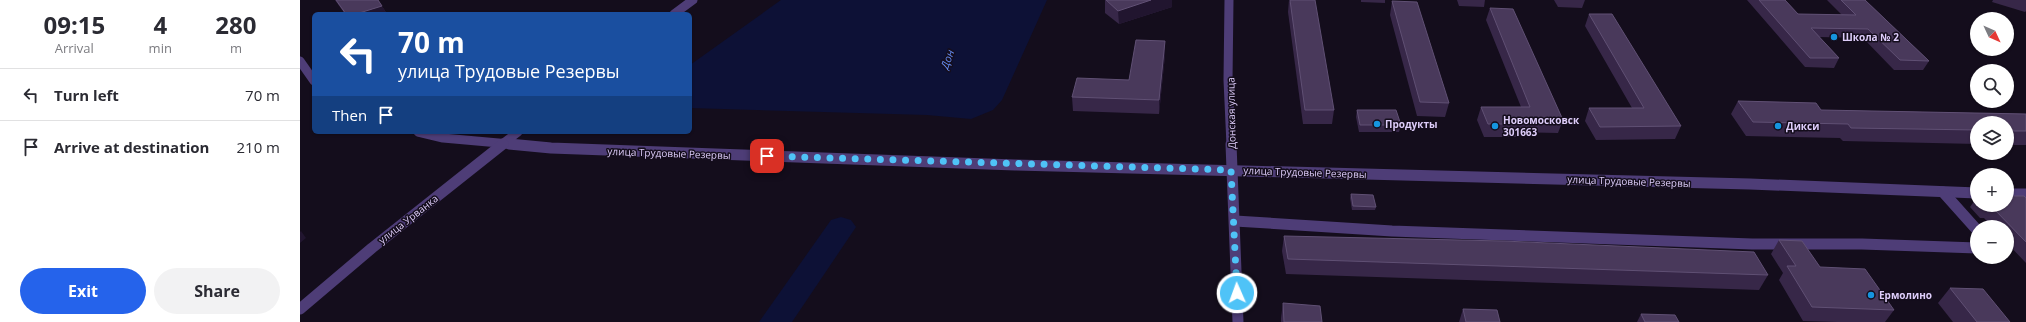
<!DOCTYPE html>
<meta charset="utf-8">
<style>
body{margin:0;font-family:"Open Sans",sans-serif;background:#f2f2f3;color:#2b2b33;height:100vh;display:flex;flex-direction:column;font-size:15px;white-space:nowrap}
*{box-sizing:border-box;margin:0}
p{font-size:13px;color:#7c7c81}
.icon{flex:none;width:22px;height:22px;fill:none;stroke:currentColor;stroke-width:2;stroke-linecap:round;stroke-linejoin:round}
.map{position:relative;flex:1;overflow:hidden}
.panel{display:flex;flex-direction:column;background:#fff;width:300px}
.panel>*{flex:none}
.top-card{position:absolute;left:12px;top:12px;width:380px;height:122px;border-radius:6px;box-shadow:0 1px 3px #0004;background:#1a4fa0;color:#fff;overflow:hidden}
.needle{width:26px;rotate:134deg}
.tools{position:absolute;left:1670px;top:12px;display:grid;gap:8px}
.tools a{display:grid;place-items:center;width:44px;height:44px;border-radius:50%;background:#fff;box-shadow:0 1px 3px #0004;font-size:20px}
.pin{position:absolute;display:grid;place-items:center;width:34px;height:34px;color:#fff;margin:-17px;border-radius:8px;box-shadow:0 2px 6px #0006}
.me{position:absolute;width:44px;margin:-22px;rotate:358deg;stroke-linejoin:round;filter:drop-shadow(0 0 3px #0008)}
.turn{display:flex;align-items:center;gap:14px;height:84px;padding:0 20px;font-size:18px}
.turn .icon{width:52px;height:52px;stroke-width:2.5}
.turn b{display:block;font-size:28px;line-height:34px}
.then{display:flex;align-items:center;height:38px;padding:0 20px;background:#0003;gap:8px;font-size:15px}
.eta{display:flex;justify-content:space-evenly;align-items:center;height:68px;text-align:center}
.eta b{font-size:24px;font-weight:700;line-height:28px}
.action{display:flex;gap:8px;margin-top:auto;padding:8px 20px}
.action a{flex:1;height:46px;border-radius:24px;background:#2563eb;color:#fff;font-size:16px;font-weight:700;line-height:46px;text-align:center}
.action a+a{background:#f2f2f3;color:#2b2b33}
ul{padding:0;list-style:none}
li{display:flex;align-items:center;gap:12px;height:52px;padding:0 20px;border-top:1px solid #e1e1e2}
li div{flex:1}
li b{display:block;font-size:15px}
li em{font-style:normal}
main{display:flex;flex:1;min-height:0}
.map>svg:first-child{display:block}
.water{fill:#0d1136}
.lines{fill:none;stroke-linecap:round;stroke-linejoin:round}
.river{fill:#0d1136;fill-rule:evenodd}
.minor-far1{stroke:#4e3d77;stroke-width:9}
.minor{stroke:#4e3d77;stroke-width:11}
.wall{fill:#372748}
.shaded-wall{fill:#21152f}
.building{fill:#49395b;stroke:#605074}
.route{stroke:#4fc3f7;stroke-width:7;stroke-dasharray:0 12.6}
.poi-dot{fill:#1595df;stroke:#140d1c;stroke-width:1.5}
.labels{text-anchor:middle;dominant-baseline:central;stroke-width:3;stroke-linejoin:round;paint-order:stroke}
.poi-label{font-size:10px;font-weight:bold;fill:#decdfa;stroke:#140d1c;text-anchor:start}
.street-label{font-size:10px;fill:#decdfa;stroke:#140d1c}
.water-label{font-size:11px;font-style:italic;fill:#658bf1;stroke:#140d1c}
</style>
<main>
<section class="panel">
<div class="eta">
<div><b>09:15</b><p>Arrival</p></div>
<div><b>4</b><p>min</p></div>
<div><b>280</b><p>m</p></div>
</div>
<ul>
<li><svg class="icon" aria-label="left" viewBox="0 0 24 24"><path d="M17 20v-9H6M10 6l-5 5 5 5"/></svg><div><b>Turn left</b></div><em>70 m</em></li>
<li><svg class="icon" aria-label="arrive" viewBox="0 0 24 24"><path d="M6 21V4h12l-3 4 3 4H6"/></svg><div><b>Arrive at destination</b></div><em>210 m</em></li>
</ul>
<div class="action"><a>Exit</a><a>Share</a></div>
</section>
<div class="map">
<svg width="1726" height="322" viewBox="0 0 1726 322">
<rect width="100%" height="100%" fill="#140d1c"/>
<polygon class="water" points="481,0 747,0 702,100 693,110 671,119 627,115 390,108 390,65"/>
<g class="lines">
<polygon class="river" points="541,217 551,220 556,227 492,322 459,322 531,220"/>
<g class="minor-far1">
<polyline points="929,0 928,80 931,145"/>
<polyline points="374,14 393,0"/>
<polyline points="0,61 14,81"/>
<polyline points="118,132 143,138 220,145"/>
<polyline points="201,145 218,132"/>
</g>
<g class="minor">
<polyline points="209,144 251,148 715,165 1450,184 1677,193"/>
<polyline points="931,144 938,322"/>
<polyline points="1643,192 1677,230"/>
<polyline points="1707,194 1726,194"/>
<polyline points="935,221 1092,231 1452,244 1562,244 1677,248"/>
<polyline points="0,309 72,248 203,144"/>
</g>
</g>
<g class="wall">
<polygon points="35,0 78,0 87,14 45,14"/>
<polygon points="805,0 872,0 872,7 819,24 805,13"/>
<polygon points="989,0 1034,110 1032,124 1003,124 988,12"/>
<polygon points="1061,0 1085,0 1085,3 1061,2"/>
<polygon points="1157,0 1185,0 1184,7 1159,6"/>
<polygon points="1254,0 1285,0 1282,8 1258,7"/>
<polygon points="1447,0 1485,0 1498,14 1542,15 1527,0 1565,0 1629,61 1623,70 1594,70 1563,38 1519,37 1539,58 1534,68 1505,67"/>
<polygon points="1693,0 1726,0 1726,11 1725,12 1692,2"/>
<polygon points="1092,1 1149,103 1145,117 1117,116 1090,15"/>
<polygon points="1190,8 1263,120 1258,133 1218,132 1217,137 1184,137 1177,120 1181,107 1221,107 1186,20"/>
<polygon points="1289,14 1381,126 1375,139 1296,140 1285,121 1289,108 1332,108 1285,26"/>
<polygon points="865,41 865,55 859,114 773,111 772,97 829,80"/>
<polygon points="1438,101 1521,110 1726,114 1726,145 1707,145 1707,123 1677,123 1677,144 1543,141 1540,138 1446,136 1431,114"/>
<polygon points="1057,110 1101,125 1099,132 1059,132 1056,117"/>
<polygon points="1051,194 1076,207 1075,210 1052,210 1050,198"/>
<polygon points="1677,197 1677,205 1707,205 1726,198 1726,263 1707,243 1707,227 1692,227 1684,218 1680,218 1670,207"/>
<polygon points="984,236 1468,275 1459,290 986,274 982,251"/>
<polygon points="1479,240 1520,267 1594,310 1585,322 1537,322 1503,321 1479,280 1483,273 1471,254"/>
<polygon points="1650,288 1710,322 1653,322 1638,303"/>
<polygon points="983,303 1022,322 981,322 981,318"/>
<polygon points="1163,309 1200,322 1159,322"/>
<polygon points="1341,314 1379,322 1337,322"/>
</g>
<g class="shaded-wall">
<polygon points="851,0 872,0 872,7 819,24 818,11"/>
<polygon points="82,6 87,14 56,14"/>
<polygon points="865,41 865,55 859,114 859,100"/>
<polygon points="1,231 6,238 0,243 0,232"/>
</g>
<g class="building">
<polygon points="36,0 78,0 82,6 56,14 46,14"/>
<polygon points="806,0 851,0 818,11"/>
<polygon points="990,0 1015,0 1034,110 1005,110"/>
<polygon points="1459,0 1485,0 1498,14 1556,15 1541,0 1565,0 1629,61 1600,60 1568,29 1511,28 1539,58 1510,58"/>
<polygon points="1092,1 1117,2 1149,103 1120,102"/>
<polygon points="1190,8 1213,9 1263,120 1219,119 1221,124 1188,124 1181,107 1230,107"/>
<polygon points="1289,14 1312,14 1381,126 1300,127 1289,108 1344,108"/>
<polygon points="836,40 865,41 859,100 772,97 777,78 829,80"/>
<polygon points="1438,101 1516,103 1521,110 1726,114 1726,131 1707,131 1707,123 1677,123 1677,130 1551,128 1548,124 1453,122"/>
<polygon points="1057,110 1096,110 1101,125 1060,125"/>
<polygon points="1051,194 1073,195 1076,207 1053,206"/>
<polygon points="1707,196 1724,196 1726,198 1726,242 1692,207 1689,207 1687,205 1707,205"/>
<polygon points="984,236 1203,241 1454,252 1468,275 988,259"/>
<polygon points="1479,240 1502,241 1520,267 1565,269 1594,310 1512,307 1487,266 1496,266"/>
<polygon points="1650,288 1683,289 1710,322 1677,322"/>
<polygon points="983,303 1020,306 1022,322 984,322"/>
<polygon points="1163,309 1197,310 1200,322 1166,322"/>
<polygon points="1341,314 1375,315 1379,322 1345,322"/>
</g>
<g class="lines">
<polyline class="route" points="467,156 931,170 937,293"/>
</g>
<g class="poi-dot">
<circle cx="1534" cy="37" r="4"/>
<circle cx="1077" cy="124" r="4"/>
<circle cx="1195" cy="126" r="4"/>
<circle cx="1478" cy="126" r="4"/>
<circle cx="1571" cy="295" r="4"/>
</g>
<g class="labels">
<g class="poi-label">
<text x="1542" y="37">Школа № 2</text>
<text x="1203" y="120">Новомосковск<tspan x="1203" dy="12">301663</tspan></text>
<text x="1085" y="124">Продукты</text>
<text x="1486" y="126">Дикси</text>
<text x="1579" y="295">Ермолино</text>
</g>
<g class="street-label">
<text transform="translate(931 113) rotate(-91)">Донская улица</text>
<text transform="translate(369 153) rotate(2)">улица Трудовые Резервы</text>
<text transform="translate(1005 172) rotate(2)">улица Трудовые Резервы</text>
<text transform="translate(1329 181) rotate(2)">улица Трудовые Резервы</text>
<text transform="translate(108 219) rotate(-38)">улица Урванка</text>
</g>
<g class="water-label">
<text transform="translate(647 59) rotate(-70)">Дон</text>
</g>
</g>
</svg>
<div class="tools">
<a><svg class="needle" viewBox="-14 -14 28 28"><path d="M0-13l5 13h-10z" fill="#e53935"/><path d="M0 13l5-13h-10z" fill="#7c7c81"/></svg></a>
<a><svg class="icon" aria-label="search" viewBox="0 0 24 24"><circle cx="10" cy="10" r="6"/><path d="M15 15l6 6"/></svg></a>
<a><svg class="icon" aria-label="layers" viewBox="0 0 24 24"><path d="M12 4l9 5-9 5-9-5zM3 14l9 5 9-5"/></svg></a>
<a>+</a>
<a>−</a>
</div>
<div class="pin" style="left:467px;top:156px;background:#d93025"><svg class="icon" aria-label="arrive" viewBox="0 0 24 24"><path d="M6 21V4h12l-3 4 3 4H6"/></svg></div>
<svg class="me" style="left:937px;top:293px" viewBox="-20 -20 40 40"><circle r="17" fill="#4fc3f7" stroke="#fff" stroke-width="3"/><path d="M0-11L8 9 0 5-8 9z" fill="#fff"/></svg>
<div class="top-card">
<div class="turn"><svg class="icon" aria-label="left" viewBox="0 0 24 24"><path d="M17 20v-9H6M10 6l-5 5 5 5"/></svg><div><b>70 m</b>улица Трудовые Резервы</div></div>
<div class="then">Then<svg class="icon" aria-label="arrive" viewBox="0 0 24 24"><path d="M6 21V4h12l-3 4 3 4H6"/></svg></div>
</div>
</div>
</main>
